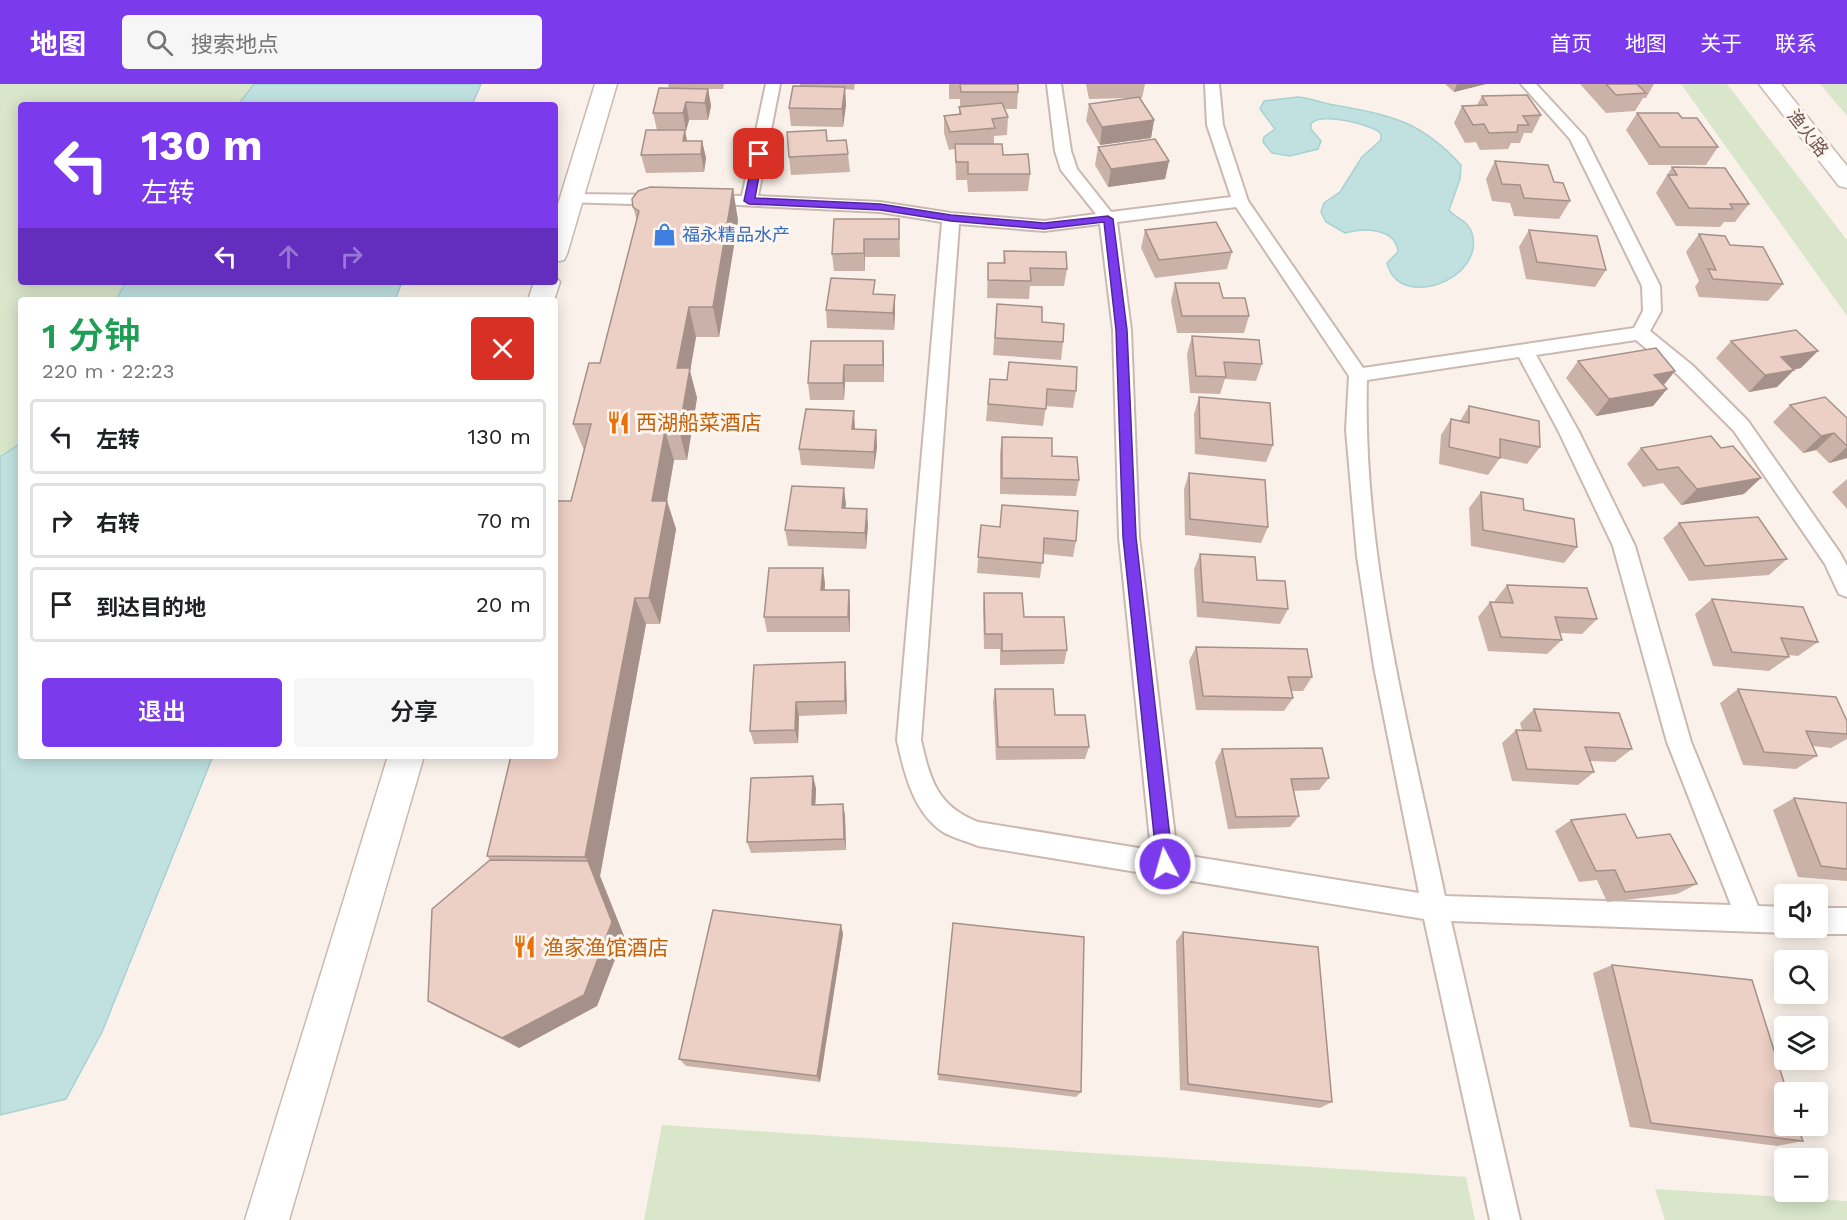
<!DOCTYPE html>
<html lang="zh">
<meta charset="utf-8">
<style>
body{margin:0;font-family:"Work Sans","Noto Sans SC",sans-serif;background:#f6f6f6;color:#202124;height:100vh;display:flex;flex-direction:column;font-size:22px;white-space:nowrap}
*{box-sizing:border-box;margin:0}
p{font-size:20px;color:#757577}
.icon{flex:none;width:33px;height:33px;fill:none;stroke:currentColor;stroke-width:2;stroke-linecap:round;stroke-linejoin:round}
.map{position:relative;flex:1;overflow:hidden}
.drawer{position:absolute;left:18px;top:213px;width:540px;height:462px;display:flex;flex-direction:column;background:#fff;border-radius:6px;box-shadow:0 3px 15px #0003}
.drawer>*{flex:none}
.guide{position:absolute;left:18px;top:18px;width:540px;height:183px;border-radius:6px;box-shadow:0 3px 15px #0003;background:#7c3aed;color:#fff;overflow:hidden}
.fabs{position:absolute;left:1774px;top:800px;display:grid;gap:12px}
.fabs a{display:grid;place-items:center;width:54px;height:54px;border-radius:6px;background:#fff;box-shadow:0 3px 15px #0003;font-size:30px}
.pin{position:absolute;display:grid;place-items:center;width:51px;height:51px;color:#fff;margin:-26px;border-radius:12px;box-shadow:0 3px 9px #0006}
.me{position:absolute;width:66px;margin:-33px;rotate:354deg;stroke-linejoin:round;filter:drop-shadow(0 0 4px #0008)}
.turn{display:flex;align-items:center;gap:21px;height:126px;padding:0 24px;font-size:27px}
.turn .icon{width:78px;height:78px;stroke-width:2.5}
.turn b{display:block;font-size:42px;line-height:51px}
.lanes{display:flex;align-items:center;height:57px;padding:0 24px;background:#0003;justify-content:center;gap:30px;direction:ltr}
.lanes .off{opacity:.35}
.round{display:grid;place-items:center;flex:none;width:63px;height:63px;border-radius:6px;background:#f6f6f6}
.summary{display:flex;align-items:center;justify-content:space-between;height:102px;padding:0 24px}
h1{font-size:36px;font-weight:600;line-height:45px;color:#1e9e55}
.cta{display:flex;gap:12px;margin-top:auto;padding:12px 24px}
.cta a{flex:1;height:69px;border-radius:6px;background:#7c3aed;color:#fff;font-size:24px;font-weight:600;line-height:69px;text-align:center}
.cta a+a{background:#f6f6f6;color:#202124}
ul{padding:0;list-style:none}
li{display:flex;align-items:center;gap:18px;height:75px;margin:0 12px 9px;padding:0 12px;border:3px solid #e0e0e0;border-radius:6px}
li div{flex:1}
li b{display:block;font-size:22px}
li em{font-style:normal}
header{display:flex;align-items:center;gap:36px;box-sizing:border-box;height:84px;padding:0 30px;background:#7c3aed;color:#fff}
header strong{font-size:28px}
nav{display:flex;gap:33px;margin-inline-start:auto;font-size:21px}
.search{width:420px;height:54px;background:#f6f6f6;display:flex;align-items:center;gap:15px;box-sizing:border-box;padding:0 21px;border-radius:6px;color:#757577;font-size:22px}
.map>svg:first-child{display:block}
.green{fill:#d9e6ca}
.water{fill:#c1e1e1;stroke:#a8d1d2;stroke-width:1.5}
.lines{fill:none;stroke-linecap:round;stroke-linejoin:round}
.service-casing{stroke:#cbb9b1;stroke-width:4}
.minor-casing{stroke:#cbb9b1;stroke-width:3}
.tertiary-casing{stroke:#cbb9b1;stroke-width:3}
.service{fill:#fff;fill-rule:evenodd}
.minor{fill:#fff;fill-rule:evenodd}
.tertiary{fill:#fff;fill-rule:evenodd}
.wall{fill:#cbb2a9}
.shaded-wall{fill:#a5918a}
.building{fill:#eccfc5;stroke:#a5918a;stroke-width:1.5}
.route{fill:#7c3aed;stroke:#51269a;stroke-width:1.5}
.labels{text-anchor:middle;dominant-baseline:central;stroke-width:6;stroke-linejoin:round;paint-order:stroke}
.far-street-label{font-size:18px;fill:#725851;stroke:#fdf6f0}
.far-shop-label{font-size:18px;fill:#366cbe;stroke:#fdf6f0;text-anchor:start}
.food-label{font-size:21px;fill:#c56008;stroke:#fdf6f0;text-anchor:start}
</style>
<header>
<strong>地图</strong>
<div class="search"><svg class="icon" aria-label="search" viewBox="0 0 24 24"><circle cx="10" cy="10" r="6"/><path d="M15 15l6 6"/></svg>搜索地点</div>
<nav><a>首页</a><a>地图</a><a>关于</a><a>联系</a></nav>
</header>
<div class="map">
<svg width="1847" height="1136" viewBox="0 0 1847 1136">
<rect width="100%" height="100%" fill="#faf2ea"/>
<g class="green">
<polygon points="0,0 254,0 238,21 21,21 21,198 126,198 116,216 21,216 21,359 0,373"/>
<polygon points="1681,0 1727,0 1847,156 1847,232"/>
<polygon points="1820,0 1847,0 1847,32"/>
<polygon points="662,1041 1466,1093 1475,1136 644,1136"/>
<polygon points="1655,1105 1847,1117 1847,1136 1665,1136"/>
</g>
<g class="water">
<polygon points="254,0 481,0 472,21 238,21"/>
<path d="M1298,13C1311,14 1322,19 1334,21C1391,31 1421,37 1461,81L1460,95L1449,126C1456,135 1469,137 1472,149C1486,195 1399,228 1387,179L1398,168C1396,143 1362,144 1345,149L1326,138L1321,128L1324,119L1340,108L1362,73L1381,56V50C1375,41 1319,27 1311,40V45L1321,57L1318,65L1290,72L1272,69L1263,58L1264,53L1275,45L1260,25L1264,17Z"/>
<polygon points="126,198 402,198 395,216 116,216"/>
<polygon points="21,359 21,672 213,672 102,948 66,1015 0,1031 0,373"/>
</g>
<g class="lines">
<defs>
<g id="service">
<path d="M766,0H780L758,112L880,118L951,129L1044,137L1096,130L1061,86L1055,67L1047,0H1061L1071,67L1077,85L1111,128L1231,113L1207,41L1205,0H1219L1223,41L1248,117L1363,284L1634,244L1643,227L1642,202L1570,55L1521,0H1536L1585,53L1660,202L1661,227L1650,247L1692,281L1748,337L1840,469L1847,482V513L1839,510L1825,480L1734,347L1678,291L1636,256L1536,271L1579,348L1635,462L1691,658L1758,822L1785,823V843H1795L1785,849L1451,837L1520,1136H1490L1424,835L978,762C967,757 953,754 943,748C913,728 904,688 897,656L942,138L880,128L699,119L697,116L699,113L705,111L742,112ZM1236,123L1349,292L1346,346L1357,472L1374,583L1419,809L1177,770L1139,453L1131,246L1117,138ZM959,140L1044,147L1100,140L1113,246L1119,453L1151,766L978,738C937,722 930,696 921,656ZM1519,273L1559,348L1613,462L1667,658L1731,821L1445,812C1409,643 1362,470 1367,296Z"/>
<polygon points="571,110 663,111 671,116 663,121 565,118 563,115"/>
<polygon points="1818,824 1847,824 1847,850 1818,850 1809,846 1807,843 1818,843"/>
</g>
<g id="minor">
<polygon points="595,0 617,0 567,170 564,176 555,178 555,130"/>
<polygon points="555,192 560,198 554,216 528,216 534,198 555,198"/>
<polygon points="388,672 424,672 289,1136 245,1136"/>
</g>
<polygon id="tertiary" points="1759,0 1781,0 1847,82 1847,104 1839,102"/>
</defs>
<use href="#service" class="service-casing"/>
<use href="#minor" class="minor-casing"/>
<use href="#tertiary" class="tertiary-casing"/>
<use href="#service" class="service"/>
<use href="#minor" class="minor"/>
<use href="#tertiary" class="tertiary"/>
</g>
<g class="wall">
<polygon points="668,0 724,0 723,5 708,5 711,22 708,36 689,36 686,47 685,47 687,57 702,57 706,74 704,88 646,89 641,71 657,46 653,29 669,4"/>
<polygon points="800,0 855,0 854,6 845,5 846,21 843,43 791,42 789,24 800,2"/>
<polygon points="949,0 1018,0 1018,8 1017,25 1005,25 1008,33 1007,51 994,52 994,60 1003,71 1030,90 1028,107 968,108 967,96 956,96 955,65 949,66 944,49 944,32 959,30 959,23 960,23 960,15 949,15"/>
<polygon points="1086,0 1145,0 1142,14 1140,14 1154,36 1151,54 1100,61 1086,37 1089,20 1128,14 1089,15"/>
<polygon points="1445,0 1486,0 1454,8"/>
<polygon points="1580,0 1654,0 1646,14 1643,14 1635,27 1606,29"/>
<polygon points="1482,12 1541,31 1532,49 1524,49 1520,59 1511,59 1508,65 1480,66 1476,58 1465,59 1454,39 1462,22 1477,21"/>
<polygon points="1637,29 1682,34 1718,63 1706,81 1649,81 1626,46"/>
<polygon points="827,57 848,70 850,88 791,91 789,73"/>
<polygon points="1098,63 1169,77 1165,95 1108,103 1095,81"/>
<polygon points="1495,77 1554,98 1570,117 1559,135 1514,132 1510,119 1492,117 1486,95"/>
<polygon points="1672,83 1749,120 1735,138 1724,138 1720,143 1676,142 1656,109"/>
<polygon points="733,105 738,137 719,253 696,253 690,287 697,314 687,376 674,376 667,417 676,445 660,540 646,540 600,792 624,852 597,922 519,964 447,928 428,917 490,776 487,772 555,672 584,366 573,340 600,279 637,137 633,123"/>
<polygon points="899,135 900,173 865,173 865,187 834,187 832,170"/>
<polygon points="1145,146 1232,168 1227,185 1155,194 1141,164"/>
<polygon points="1529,146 1606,186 1595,203 1526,195 1519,163"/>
<polygon points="1699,150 1730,161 1783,200 1768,217 1699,213 1695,203 1699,197 1686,168"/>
<polygon points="1004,167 1067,185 1064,202 1030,202 1029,215 987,214 988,179 1003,179"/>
<polygon points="1175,199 1223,214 1249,232 1244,249 1177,249 1171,217"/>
<polygon points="875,210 895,229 894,246 827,244 826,226"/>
<polygon points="997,220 1042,238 1063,258 1061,276 993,271"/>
<polygon points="1192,252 1262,280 1256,297 1225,295 1220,310 1190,309 1187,270"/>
<polygon points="883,257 884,298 845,298 844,316 810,316 808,299"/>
<polygon points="1731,257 1801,284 1793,286 1777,303 1749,308 1716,274"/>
<polygon points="1578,277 1675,287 1664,301 1667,305 1653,322 1596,332 1566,294"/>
<polygon points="990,295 1076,307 1073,324 1046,322 1043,342 986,337"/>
<polygon points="1199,313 1273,361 1266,378 1195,370 1194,330"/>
<polygon points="1790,321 1847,334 1847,374 1829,379 1816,366 1803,369 1773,338"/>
<polygon points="1469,322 1540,363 1527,380 1500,374 1488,391 1439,380 1441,351 1451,335 1460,337"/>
<polygon points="855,345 876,346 877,363 874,385 801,381 799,365"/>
<polygon points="1002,353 1052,372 1079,396 1076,412 1000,410 1000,369"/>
<polygon points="1641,364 1744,410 1681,421 1663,399 1643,403 1627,380"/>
<polygon points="1189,389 1268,443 1261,459 1185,451 1184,405"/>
<polygon points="1847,395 1847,425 1832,408"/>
<polygon points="1481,408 1524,426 1577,463 1564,479 1471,462 1469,424"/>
<polygon points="846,420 845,424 868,441 866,465 788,462 785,446"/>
<polygon points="1679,439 1787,475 1769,491 1689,497 1663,454"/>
<polygon points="981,441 1076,457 1073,473 1043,470 1040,494 977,489"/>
<polygon points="1200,470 1257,496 1288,525 1280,540 1197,533 1194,485"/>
<polygon points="825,499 824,506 850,521 850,548 767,548 764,533"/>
<polygon points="1507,501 1597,535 1582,550 1560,549 1562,556 1547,570 1488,567 1478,533 1490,518 1495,519 1495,516"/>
<polygon points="984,509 1024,533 1067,566 1064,580 1000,581 1000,565 984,565 983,524"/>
<polygon points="1712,515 1818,558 1798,572 1788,571 1789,573 1769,587 1713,582 1695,530"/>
<polygon points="1196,563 1312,593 1303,607 1291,607 1293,614 1284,627 1196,626 1189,577"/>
<polygon points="845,578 846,592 847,630 799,632 798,659 754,660 750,647"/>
<polygon points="995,605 1055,631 1089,663 1085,675 996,676 993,618"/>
<polygon points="1738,605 1847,637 1847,655 1831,664 1813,662 1817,672 1796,685 1743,681 1720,619"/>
<polygon points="1534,625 1632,665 1615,678 1590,677 1594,688 1578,701 1512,697 1502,659 1516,646 1522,646 1520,639"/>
<polygon points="1222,665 1329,694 1319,706 1293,707 1299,732 1290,743 1228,745 1215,678"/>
<polygon points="816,704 815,721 843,720 845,732 846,766 751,769 747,758"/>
<polygon points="1794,714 1847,719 1847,797 1798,793 1773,726"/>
<polygon points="1571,736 1637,754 1697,800 1677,810 1607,818 1597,796 1579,798 1555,747"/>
<polygon points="953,839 1081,1008 1076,1013 938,996"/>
<polygon points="841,841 843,850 820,998 686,982 679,975"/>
<polygon points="1183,848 1332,1018 1320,1024 1180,1006 1176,857"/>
<polygon points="1612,881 1803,1057 1777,1062 1630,1043 1593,889"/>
</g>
<g class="shaded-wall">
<polygon points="1457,0 1486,0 1454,8"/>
<polygon points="845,3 846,21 843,43 842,25"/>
<polygon points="708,5 711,22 708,36 705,19"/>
<polygon points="686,18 689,36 686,47 683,29"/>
<polygon points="1154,36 1151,54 1100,61 1102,43"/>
<polygon points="685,46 688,63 683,57"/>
<polygon points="702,57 706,74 704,88 701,70"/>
<polygon points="1169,77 1165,95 1108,103 1111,85"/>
<polygon points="733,105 738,137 719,253 713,223"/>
<polygon points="864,155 865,173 865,187 864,169"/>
<polygon points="895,211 895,229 894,246 893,229"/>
<polygon points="689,223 696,253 690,287 697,314 687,376 679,347 677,284"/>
<polygon points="883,257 884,274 884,298 883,281"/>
<polygon points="1818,267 1801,284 1765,291 1781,273"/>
<polygon points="844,281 845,298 844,316 843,299"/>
<polygon points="1794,286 1777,303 1749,308 1765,291"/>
<polygon points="1675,287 1661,304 1654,291"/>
<polygon points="1667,305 1653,322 1596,332 1609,315"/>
<polygon points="854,327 855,344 853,362 852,345"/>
<polygon points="876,346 877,363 874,385 874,368"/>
<polygon points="665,347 674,376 662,445 652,417"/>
<polygon points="1834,349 1816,366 1803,369 1821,352"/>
<polygon points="1847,363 1847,374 1829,379"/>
<polygon points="1761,394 1744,410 1681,421 1697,405"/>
<polygon points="844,404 846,420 843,440 842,424"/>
<polygon points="667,417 676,445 660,540 649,514"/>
<polygon points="867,425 868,441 866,465 865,449"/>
<polygon points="823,484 825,499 824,521 821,506"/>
<polygon points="849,506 850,521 850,548 848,533"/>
<polygon points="635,514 646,540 600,792 624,852 597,922 519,964 502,954 588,777 585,773"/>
<polygon points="845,578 846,592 847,630 845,617"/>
<polygon points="796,618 799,632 798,659 795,646"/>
<polygon points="813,692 816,704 815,732 812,721"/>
<polygon points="843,720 845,732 846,766 844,755"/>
<polygon points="841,841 843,850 820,998 817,992"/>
</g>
<g class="building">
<polygon points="960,0 1018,0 1018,8 961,8"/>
<polygon points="1606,0 1637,0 1646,9 1616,11"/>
<polygon points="793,2 845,3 842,25 789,24"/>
<polygon points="659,4 708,5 705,19 686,18 683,29 653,29"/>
<polygon points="1527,11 1541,31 1523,32 1529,41 1518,41 1517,48 1489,49 1484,40 1473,41 1462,22 1487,21 1482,12"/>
<polygon points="1139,13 1154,36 1102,43 1089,20"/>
<polygon points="1002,19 1008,33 992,35 995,44 950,48 944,32 961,30 959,23"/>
<polygon points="1637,29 1678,29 1682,34 1697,34 1718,63 1660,63"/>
<polygon points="646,46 685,46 683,57 702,57 701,70 641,71"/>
<polygon points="826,46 827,57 846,56 848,70 789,73 787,48"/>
<polygon points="1155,55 1169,77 1111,85 1098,63"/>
<polygon points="955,60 1002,60 1003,71 1028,70 1030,90 968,90 968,78 956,78"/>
<polygon points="1495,77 1548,81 1554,98 1563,99 1570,117 1524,114 1520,101 1502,100"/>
<polygon points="1672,83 1725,84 1749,120 1730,120 1733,125 1689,124 1668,91 1677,91"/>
<polygon points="650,103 733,105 713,223 689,223 677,284 690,284 679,347 665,347 652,417 667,417 649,514 635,514 585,773 487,772 511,672 555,672 555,421 556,417 571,417 591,340 573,340 589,279 600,279 639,127 633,123 632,115 638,107"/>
<polygon points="834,135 899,135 899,155 864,155 864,169 832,170"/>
<polygon points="1216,138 1232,168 1159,176 1145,146"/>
<polygon points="1529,146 1597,152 1606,186 1537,178"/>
<polygon points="1699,150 1725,152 1730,161 1763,163 1783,200 1713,195 1708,185 1716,186"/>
<polygon points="1004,167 1066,168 1067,185 1030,184 1031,197 988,196 988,179 1005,179"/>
<polygon points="831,194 875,196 873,210 895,211 893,229 826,226"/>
<polygon points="1175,199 1219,199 1223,214 1245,214 1249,232 1182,232"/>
<polygon points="997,220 1042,223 1042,238 1064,240 1063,258 995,254"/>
<polygon points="1796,246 1818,267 1781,273 1794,286 1765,291 1731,257"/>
<polygon points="1192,252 1259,256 1262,280 1224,278 1226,293 1196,292"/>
<polygon points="811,257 883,257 883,281 844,281 843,299 808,299"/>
<polygon points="1656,264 1675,287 1654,291 1667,305 1609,315 1578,277"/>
<polygon points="1009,278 1077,283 1076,307 1047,305 1046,325 988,320 990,295 1007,296"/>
<polygon points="1199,313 1270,319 1273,361 1200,354"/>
<polygon points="1825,313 1847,334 1847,362 1834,349 1821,352 1790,321"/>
<polygon points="1469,322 1539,337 1540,363 1500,355 1500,374 1449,363 1451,335 1469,339"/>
<polygon points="806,325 854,327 852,345 876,346 874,368 799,365"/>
<polygon points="1711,352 1721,364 1733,362 1761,394 1697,405 1678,383 1658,386 1641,364"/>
<polygon points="1002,353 1052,354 1052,372 1077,373 1079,396 1002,394"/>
<polygon points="1189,389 1265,396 1268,443 1190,435"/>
<polygon points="792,402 844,404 842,424 867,425 865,449 785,446"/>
<polygon points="1481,408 1523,415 1524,426 1574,435 1577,463 1483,446"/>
<polygon points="1002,421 1078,427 1076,457 1044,454 1043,479 978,473 981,441 1000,443"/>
<polygon points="1758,433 1787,475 1705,482 1679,439"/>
<polygon points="1200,470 1255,473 1257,496 1285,497 1288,525 1203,518"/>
<polygon points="769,484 823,484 821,506 849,506 848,533 764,533"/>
<polygon points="1507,501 1587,504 1597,535 1555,533 1562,556 1501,553 1490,518 1513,519"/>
<polygon points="984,509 1022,509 1024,533 1064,533 1067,566 1002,567 1002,550 985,550"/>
<polygon points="1712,515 1803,523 1818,558 1781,554 1789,573 1732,568"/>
<polygon points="1196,563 1307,565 1312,593 1288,593 1293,614 1203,612"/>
<polygon points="845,578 845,617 796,618 795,646 750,647 754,581"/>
<polygon points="995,605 1053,605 1055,631 1085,631 1089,663 998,663"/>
<polygon points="1738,605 1836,613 1847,637 1847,650 1806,647 1817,672 1764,668"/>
<polygon points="1534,625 1619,629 1632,665 1585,663 1594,688 1527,685 1516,646 1541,647"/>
<polygon points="1322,664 1329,694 1291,695 1299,732 1236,733 1222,665"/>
<polygon points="813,692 812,721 843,720 844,755 747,758 751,694"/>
<polygon points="1794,714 1847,719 1847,785 1821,782"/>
<polygon points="1625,730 1637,754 1670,750 1697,800 1625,808 1615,786 1596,787 1571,736"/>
<polygon points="490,776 588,777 612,838 584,911 502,954 428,917 432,825"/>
<polygon points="713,826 841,841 817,992 679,975"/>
<polygon points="953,839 1084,853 1081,1008 938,990"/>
<polygon points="1183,848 1318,863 1332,1018 1188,1000"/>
<polygon points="1612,881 1752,896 1787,1008 1785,1008 1785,1041 1797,1041 1803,1057 1651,1039"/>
</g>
<polygon class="route" points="759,67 763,70 755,114 880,120 951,131 1044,139 1108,132 1113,135 1127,246 1136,453 1173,780 1171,786 1165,788 1160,786 1157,780 1123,453 1116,246 1104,138 1044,145 951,137 880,126 749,120 744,117 754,70"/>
<defs>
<symbol id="shop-bare" viewBox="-9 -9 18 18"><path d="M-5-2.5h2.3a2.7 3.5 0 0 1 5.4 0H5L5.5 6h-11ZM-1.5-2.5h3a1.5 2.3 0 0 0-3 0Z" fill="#3f7fe0" stroke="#fdf6f0" stroke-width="2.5" paint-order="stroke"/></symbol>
<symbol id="restaurant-bare" viewBox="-9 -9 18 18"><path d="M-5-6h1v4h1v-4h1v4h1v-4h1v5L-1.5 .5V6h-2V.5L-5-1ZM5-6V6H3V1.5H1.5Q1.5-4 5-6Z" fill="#e8710a" stroke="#fdf6f0" stroke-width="2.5" paint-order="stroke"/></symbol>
</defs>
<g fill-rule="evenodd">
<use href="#shop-bare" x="648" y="134" width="33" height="33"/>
<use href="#restaurant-bare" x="602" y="322" width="33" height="33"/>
<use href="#restaurant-bare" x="508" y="846" width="33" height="33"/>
</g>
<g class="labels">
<g class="far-street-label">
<text transform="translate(1808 49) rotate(52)">渔火路</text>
</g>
<g class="far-shop-label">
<text x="682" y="150">福永精品水产</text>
</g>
<g class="food-label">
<text x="636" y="338">西湖船菜酒店</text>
<text x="543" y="863">渔家渔馆酒店</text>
</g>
</g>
</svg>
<div class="fabs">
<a><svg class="icon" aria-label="sound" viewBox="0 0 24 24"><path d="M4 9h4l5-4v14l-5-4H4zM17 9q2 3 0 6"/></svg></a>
<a><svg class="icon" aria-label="search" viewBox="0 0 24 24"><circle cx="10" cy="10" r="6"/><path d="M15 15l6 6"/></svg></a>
<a><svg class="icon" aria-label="layers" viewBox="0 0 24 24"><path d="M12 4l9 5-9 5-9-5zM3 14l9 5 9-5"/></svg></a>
<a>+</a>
<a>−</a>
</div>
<div class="pin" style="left:759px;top:70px;background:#d93025"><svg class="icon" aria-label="arrive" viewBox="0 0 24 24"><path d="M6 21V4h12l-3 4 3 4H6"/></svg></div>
<svg class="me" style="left:1165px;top:780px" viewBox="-20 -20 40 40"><circle r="17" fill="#7c3aed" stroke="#fff" stroke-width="3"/><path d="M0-11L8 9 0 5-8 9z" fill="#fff"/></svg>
<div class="guide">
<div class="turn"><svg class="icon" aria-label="left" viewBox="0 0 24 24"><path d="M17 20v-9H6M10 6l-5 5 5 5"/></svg><div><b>130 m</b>左转</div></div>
<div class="lanes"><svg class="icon" aria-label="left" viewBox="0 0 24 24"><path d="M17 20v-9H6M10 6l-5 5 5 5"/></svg><svg class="icon off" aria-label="ahead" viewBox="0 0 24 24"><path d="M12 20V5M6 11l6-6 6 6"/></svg><svg class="icon off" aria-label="right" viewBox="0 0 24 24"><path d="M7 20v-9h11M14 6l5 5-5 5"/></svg></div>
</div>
<section class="drawer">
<div class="summary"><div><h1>1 分钟</h1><p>220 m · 22:23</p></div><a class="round" style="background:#d93025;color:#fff"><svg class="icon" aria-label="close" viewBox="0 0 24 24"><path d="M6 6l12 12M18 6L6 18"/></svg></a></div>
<ul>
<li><svg class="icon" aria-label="left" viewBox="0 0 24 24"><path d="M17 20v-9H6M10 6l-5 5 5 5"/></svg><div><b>左转</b></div><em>130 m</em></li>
<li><svg class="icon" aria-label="right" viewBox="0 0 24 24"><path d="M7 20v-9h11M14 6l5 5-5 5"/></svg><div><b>右转</b></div><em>70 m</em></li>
<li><svg class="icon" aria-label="arrive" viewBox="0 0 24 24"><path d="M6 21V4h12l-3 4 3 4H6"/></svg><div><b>到达目的地</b></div><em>20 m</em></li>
</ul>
<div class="cta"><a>退出</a><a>分享</a></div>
</section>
</div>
